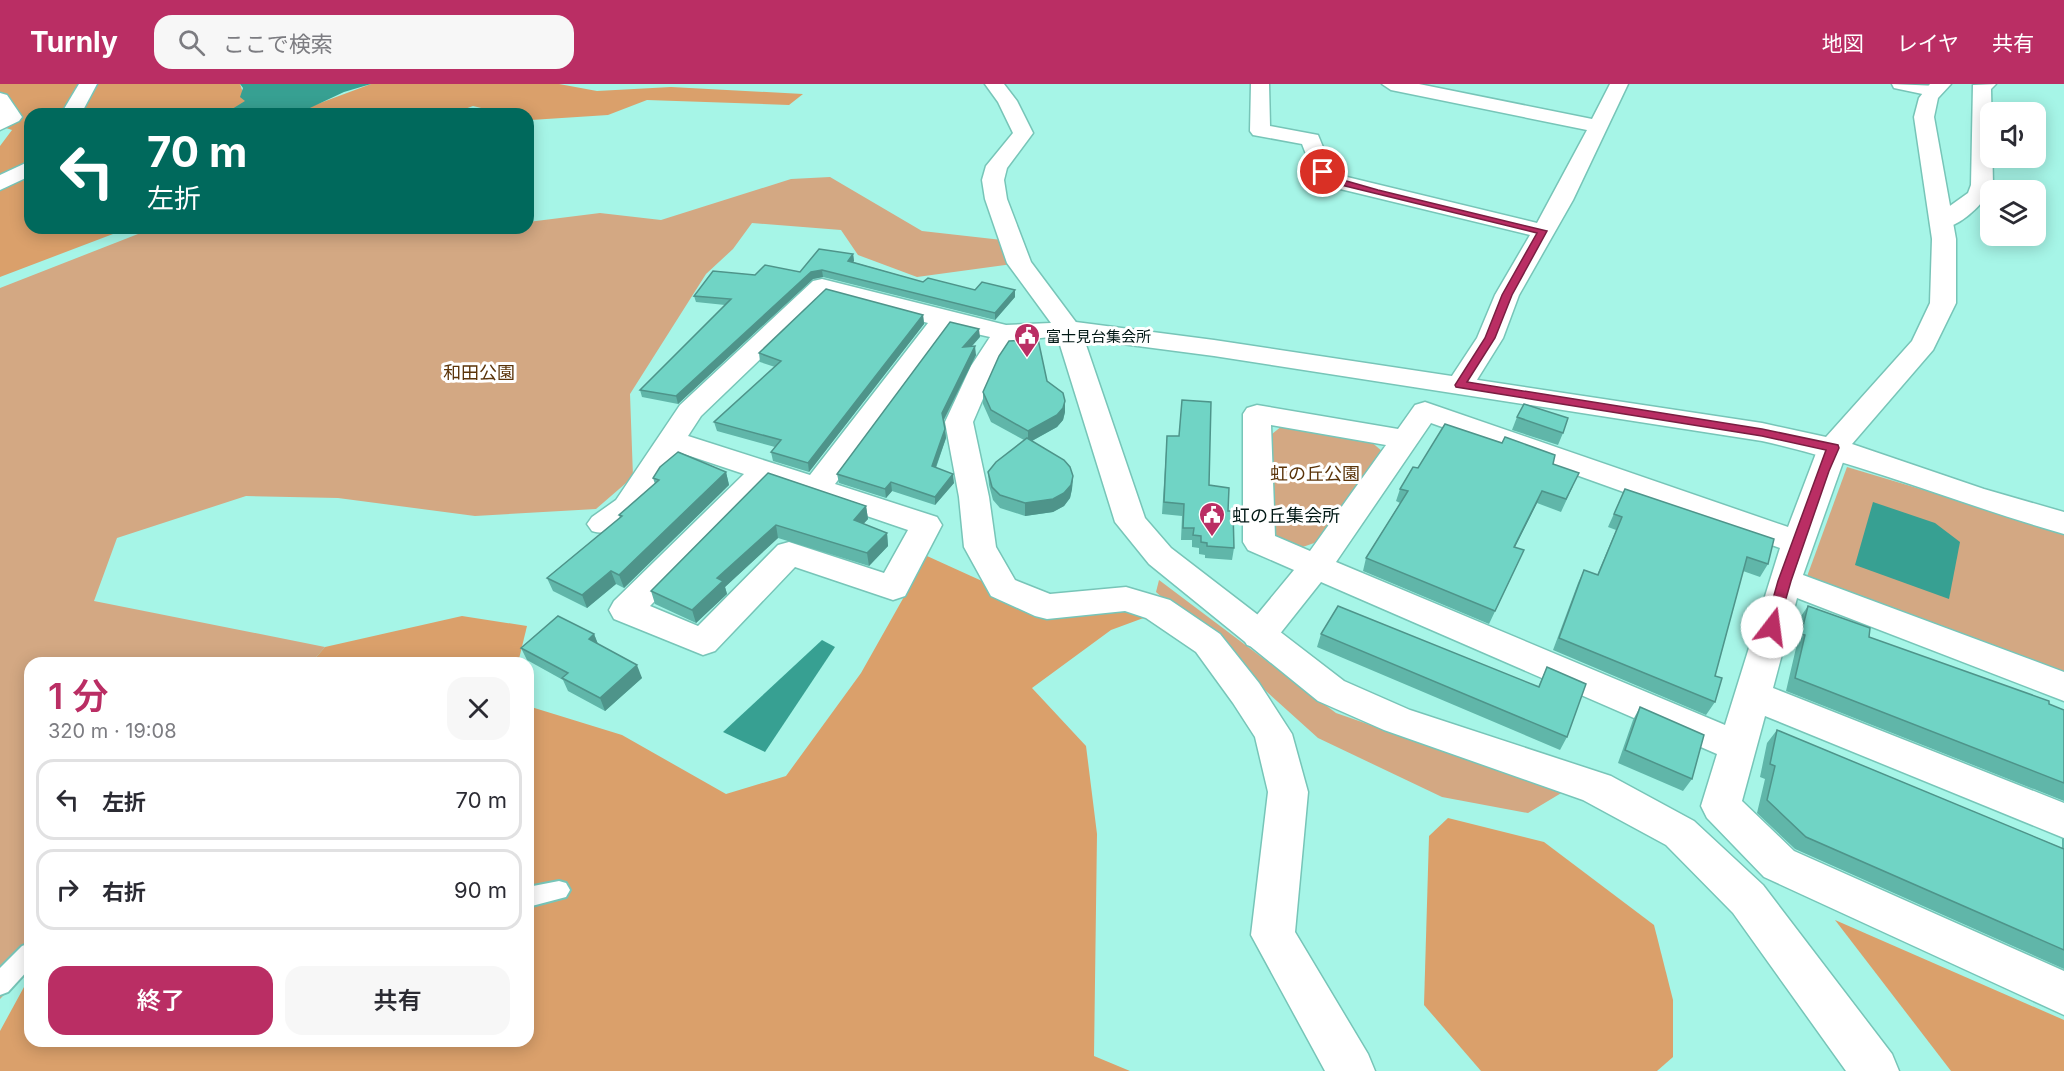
<!DOCTYPE html>
<html lang="ja">
<meta charset="utf-8">
<style>
body{margin:0;font-family:Inter,"Noto Sans JP",sans-serif;background:#f7f7f7;color:#2b2b33;height:100vh;display:flex;flex-direction:column;font-size:22px;white-space:nowrap}
*{box-sizing:border-box;margin:0}
p{font-size:20px;color:#7c7c81}
.icon{flex:none;width:33px;height:33px;fill:none;stroke:currentColor;stroke-width:2;stroke-linecap:round;stroke-linejoin:round}
.map{position:relative;flex:1;overflow:hidden}
.details{position:absolute;left:24px;top:573px;width:510px;height:390px;display:flex;flex-direction:column;background:#fff;border-radius:18px;box-shadow:0 3px 15px #0003}
.details>*{flex:none}
.banner{position:absolute;left:24px;top:24px;width:510px;height:126px;border-radius:18px;box-shadow:0 3px 15px #0003;background:#00695c;color:#fff;overflow:hidden}
.buttons{position:absolute;left:1980px;top:18px;display:grid;gap:12px}
.buttons a{display:grid;place-items:center;width:66px;height:66px;border-radius:12px;background:#fff;box-shadow:0 3px 15px #0003;font-size:30px}
.pin{position:absolute;display:grid;place-items:center;width:51px;height:51px;color:#fff;margin:-26px;border:3px solid #fff;border-radius:50%;box-shadow:0 2px 6px #0007}
.me{position:absolute;width:66px;margin:-33px;rotate:15deg;stroke-linejoin:round;filter:drop-shadow(0 0 4px #0008)}
.turn{display:flex;align-items:center;gap:21px;height:126px;padding:0 24px;font-size:27px}
.turn .icon{width:78px;height:78px;stroke-width:2.5}
.turn b{display:block;font-size:42px;line-height:51px}
.round{display:grid;place-items:center;flex:none;width:63px;height:63px;border-radius:18px;background:#f7f7f7}
.headline{display:flex;align-items:center;justify-content:space-between;height:102px;padding:0 24px}
h1{font-size:36px;font-weight:600;line-height:45px;color:#ba2e64}
.primary-button{display:flex;gap:12px;margin-top:auto;padding:12px 24px}
.primary-button a{flex:1;height:69px;border-radius:18px;background:#ba2e64;color:#fff;font-size:24px;font-weight:600;line-height:69px;text-align:center}
.primary-button a+a{background:#f7f7f7;color:#2b2b33}
ul{padding:0;list-style:none}
li{display:flex;align-items:center;gap:18px;height:81px;margin:0 12px 9px;padding:0 12px;border:3px solid #e1e1e2;border-radius:18px}
li div{flex:1}
li b{display:block;font-size:22px}
li em{font-style:normal}
header{display:flex;align-items:center;gap:36px;box-sizing:border-box;height:84px;padding:0 30px;background:#ba2e64;color:#fff}
header strong{font-size:28px}
nav{display:flex;gap:33px;margin-inline-start:auto;font-size:21px}
.search{width:420px;height:54px;background:#f7f7f7;display:flex;align-items:center;gap:15px;box-sizing:border-box;padding:0 21px;border-radius:18px;color:#7c7c81;font-size:22px}
.map>svg:first-child{display:block}
.green{fill:#d3a883}
.forest{fill:#daa06b}
.water{fill:#37a092}
.lines{fill:none;stroke-linecap:round;stroke-linejoin:round}
.lane-casing{stroke:#77c5b8;stroke-width:4}
.street-casing{stroke:#77c5b8;stroke-width:3}
.secondary-casing{stroke:#77c5b8;stroke-width:3}
.lane{fill:#fff;fill-rule:evenodd}
.street{fill:#fff;fill-rule:evenodd}
.secondary{fill:#fff;fill-rule:evenodd}
.wall{fill:#60b6a9}
.shaded-wall{fill:#4e948a}
.building{fill:#70d4c5;stroke:#4e948a;stroke-width:1.5}
.route{fill:#ba2e64;stroke:#791e41;stroke-width:1.5}
.labels{text-anchor:middle;dominant-baseline:central;stroke-width:6;stroke-linejoin:round;paint-order:stroke}
.far-poi-label{font-size:15px;fill:#011815;stroke:#fff;text-anchor:start}
.park-label{font-size:18px;fill:#5b340a;stroke:#fff}
.poi-label{font-size:18px;fill:#011815;stroke:#fff;text-anchor:start}
</style>
<header>
<strong>Turnly</strong>
<div class="search"><svg class="icon" aria-label="search" viewBox="0 0 24 24"><circle cx="10" cy="10" r="6"/><path d="M15 15l6 6"/></svg>ここで検索</div>
<nav><a>地図</a><a>レイヤ</a><a>共有</a></nav>
</header>
<div class="map">
<svg width="2064" height="987" viewBox="0 0 2064 987">
<rect width="100%" height="100%" fill="#a6f5e7"/>
<g class="green">
<polygon points="830,93 922,147 1011,157 1019,179 917,193 858,171 841,146 752,139 733,165 706,190 630,310 633,393 596,425 475,432 338,414 246,412 117,454 94,517 325,563 311,579 30,579 30,884 0,915 0,204 138,150 140,144 528,144 528,138 600,129 661,136 791,95"/>
<polygon points="1282,342 1369,356 1383,368 1317,458 1297,465 1275,451 1272,350"/>
<polygon points="1847,383 2064,448 2064,595 1805,498"/>
<polygon points="1159,496 1336,629 1563,708 1528,729 1442,713 1318,654 1156,508"/>
</g>
<g class="forest">
<polygon points="0,0 240,0 246,17 242,22 224,30 30,30 30,144 116,144 113,150 0,193 0,62 12,46 0,42"/>
<polygon points="371,0 559,0 597,7 671,3 803,10 789,21 647,16 608,31 531,36 528,35 528,30 506,30 473,22 451,30 385,30 389,28 374,24 364,30 296,28"/>
<polygon points="927,472 982,497 1066,518 1157,529 1111,546 1032,604 1086,662 1097,750 1094,972 1130,987 0,987 0,947 30,892 30,957 528,957 528,622 622,651 726,710 786,692 861,589"/>
<polygon points="462,532 527,542 518,579 311,579 325,563"/>
<polygon points="1448,734 1544,758 1654,841 1673,916 1673,973 1657,987 1481,987 1424,921 1429,752"/>
<polygon points="1835,836 2064,936 2064,987 1951,987"/>
</g>
<g class="water">
<polygon points="240,0 371,0 344,8 297,30 224,30 245,17 240,13 243,4"/>
<polygon points="1873,418 1935,439 1960,458 1949,515 1855,481"/>
<polygon points="822,556 835,563 765,668 723,648"/>
</g>
<g class="lines">
<defs>
<g id="lane">
<polygon points="559,797 566,799 570,806 566,813 528,823 528,803"/>
<polygon points="30,859 30,884 8,908 0,911 0,884 22,862"/>
</g>
<g id="street">
<path d="M985,0H1004L1017,17L1033,49L1007,84L1004,96L1007,115L1031,178L1081,245L1077,250L1014,257L997,282L973,338L989,413L996,463L1015,496L1050,510L1126,503L1170,516L1220,550L1259,599L1292,650L1308,708L1295,848L1368,970L1375,987H1325L1251,851L1268,708L1255,653L1233,619L1196,568L1146,534L1125,527L1047,535L1035,532L991,512L964,463L959,413L945,338L971,282L990,253L950,244L835,400L937,433L942,441L905,512L893,516L795,483L715,567L703,571L614,535L609,526L614,517L744,390L678,368C660,396 632,459 592,447L587,440L592,433L616,416L680,321L813,197L822,195L1006,241L1051,239L1007,179L985,115L982,96L986,82L1013,49L998,18ZM827,211L928,239L810,391L688,352L701,332ZM770,399L908,446L884,489L789,458L778,461L698,542L650,522Z"/>
<polygon points="1251,0 1269,0 1270,42 1318,51 1332,85 1347,93 1537,139 1587,46 1391,6 1382,0 1419,0 1592,35 1610,0 1628,0 1573,116 1519,211 1503,254 1470,307 1460,309 1450,307 1446,301 1477,254 1495,211 1530,151 1332,103 1315,93 1302,60 1253,51 1250,47"/>
<polygon points="1892,0 1939,2 1941,6 1932,12 1894,4"/>
<path d="M1996,0L1991,5L1993,101C1985,120 1955,149 1933,144L1930,139L1933,134L1968,109L1971,101L1973,1Z"/>
<polygon points="0,9 7,11 22,33 19,37 0,46"/>
<path d="M1425,318L1788,443L1818,364L1823,358L1833,355L1843,358L1848,364L1803,491L2064,588V617L1797,514L1773,604L2064,719V754L1765,632L1742,717L1794,767L2064,887V931L1764,793L1707,734L1701,722L1717,670L1321,498L1271,561L1259,565L1247,561L1242,552L1247,543L1294,486L1248,466L1243,458V330L1247,324L1257,321L1398,345L1415,321ZM1431,339L1780,464L1725,641L1336,478ZM1271,341L1386,361L1310,467L1275,452Z"/>
</g>
<g id="secondary">
<polygon points="79,0 97,0 81,30 61,30"/>
<path d="M1930,0H1951L1938,14L1934,33L1956,155V219L1933,266L1852,360L1984,405L2064,428V450C1962,421 1865,380 1762,357L1214,272L1084,255L1145,434L1171,464L1344,597L1410,626L1611,692L1694,737L1763,801L1892,970L1899,987H1846L1733,829L1666,761L1583,716L1384,646L1318,617L1149,480L1115,438L1055,245L1059,240L1068,237L1214,256L1762,339L1826,353L1912,257L1930,219L1932,155L1914,33L1919,14Z"/>
<polygon points="30,77 30,92 0,106 0,91"/>
</g>
</defs>
<use href="#lane" class="lane-casing"/>
<use href="#street" class="street-casing"/>
<use href="#secondary" class="secondary-casing"/>
<use href="#lane" class="lane"/>
<use href="#street" class="street"/>
<use href="#secondary" class="secondary"/>
</g>
<g class="wall">
<polygon points="853,170 854,177 853,178 923,198 1015,213 995,236 823,193 813,195 678,320 642,313 640,306 725,221 696,218 694,212 755,191 800,188"/>
<polygon points="923,231 924,240 809,388 773,377 771,368 775,363 717,347 714,338 775,283 760,278 759,269"/>
<polygon points="980,253 971,263 976,271 944,336 946,354 936,384 954,399 935,421 892,407 886,414 839,399 837,390"/>
<polygon points="1047,297 1065,317 1065,328 1063,336 1057,343 1032,357 1073,392 1072,405 1070,414 1064,422 1053,428 1025,432 1000,424 993,416 989,401 988,388 1024,356 991,338 983,320 983,308"/>
<polygon points="1182,316 1209,401 1228,427 1234,464 1232,476 1205,474 1205,471 1199,470 1199,464 1192,463 1192,456 1181,456 1182,432 1162,430 1167,352 1179,352"/>
<polygon points="1517,333 1563,349 1558,361 1512,346"/>
<polygon points="1553,380 1573,402 1561,428 1537,419 1515,463 1518,479 1489,540 1363,487 1366,474 1400,419 1396,417 1400,405 1418,384"/>
<polygon points="726,388 729,401 624,504 616,500 587,524 553,507 547,494 620,434 619,431 655,400 653,394"/>
<polygon points="768,389 866,422 868,435 863,440 887,449 888,462 869,482 778,454 725,503 727,510 696,539 655,520 651,507"/>
<polygon points="1625,405 1768,480 1760,493 1743,487 1715,592 1715,618 1706,631 1553,566 1578,499 1584,486 1597,491 1616,446 1608,443"/>
<polygon points="1808,522 1869,553 2064,626 2064,717 1786,607 1796,564 1792,563 1799,535"/>
<polygon points="594,550 598,560 642,594 605,627 568,607 563,596 527,576 521,564"/>
<polygon points="1321,550 1538,603 1547,583 1567,653 1560,666 1317,563"/>
<polygon points="1640,623 1692,695 1683,707 1618,679 1633,636"/>
<polygon points="1777,646 2062,764 2062,755 2064,754 2064,885 1795,765 1757,729 1765,695 1760,693 1767,659"/>
</g>
<g class="shaded-wall">
<polygon points="853,170 854,177 848,184 848,177"/>
<polygon points="822,186 823,193 813,195 678,320 676,312 811,188"/>
<polygon points="1015,206 1015,213 995,236 995,229"/>
<polygon points="923,231 924,240 809,388 808,379"/>
<polygon points="979,245 980,253 963,272 963,263"/>
<polygon points="975,262 976,271 943,337 942,329"/>
<polygon points="1065,317 1065,328 1063,336 1057,343 1028,359 1028,347"/>
<polygon points="945,345 946,354 933,391 932,382"/>
<polygon points="726,388 729,401 624,504 619,491"/>
<polygon points="953,390 954,399 935,421 935,413"/>
<polygon points="1073,392 1072,405 1070,414 1064,422 1053,428 1025,432 1025,419"/>
<polygon points="891,398 892,407 886,414 885,405"/>
<polygon points="1542,407 1537,419 1509,475 1514,463"/>
<polygon points="866,422 868,435 855,449 854,436"/>
<polygon points="776,441 778,454 725,503 727,510 696,539 692,526 717,494"/>
<polygon points="887,449 888,462 869,482 867,469"/>
<polygon points="611,487 616,500 587,524 582,511"/>
<polygon points="594,550 599,563 589,555"/>
<polygon points="637,581 642,594 605,627 600,614"/>
</g>
<g class="building">
<polygon points="819,165 853,170 848,177 923,198 928,194 975,206 982,198 1015,206 995,229 822,186 811,188 676,312 640,306 731,215 694,212 713,187 755,191 765,181 800,188"/>
<polygon points="826,205 923,231 808,379 771,368 781,356 714,338 781,277 759,269"/>
<polygon points="950,238 979,245 963,263 975,262 942,329 945,345 932,382 953,390 935,413 891,398 885,405 837,390"/>
<polygon points="1038,255 1047,297 1063,309 1065,317 1063,324 1057,331 1028,347 991,326 983,308 999,272 1009,257"/>
<polygon points="1182,316 1211,318 1209,401 1229,404 1228,427 1233,427 1234,464 1207,462 1207,459 1201,458 1201,452 1193,451 1194,444 1183,444 1184,420 1164,418 1167,352 1179,352"/>
<polygon points="1524,320 1568,334 1563,349 1517,333"/>
<polygon points="1445,340 1502,359 1505,353 1555,371 1553,380 1579,389 1566,415 1542,407 1514,463 1524,466 1495,527 1366,474 1408,407 1400,405 1413,383 1418,384"/>
<polygon points="1027,354 1064,376 1070,383 1073,392 1071,401 1064,409 1053,415 1025,419 1000,411 992,403 988,388 996,378"/>
<polygon points="678,368 726,388 619,491 611,487 582,511 547,494 622,432 619,431 659,396 653,394 660,383"/>
<polygon points="768,389 866,422 854,436 887,449 867,469 776,441 717,494 723,497 692,526 651,507"/>
<polygon points="1625,405 1774,455 1768,480 1747,473 1715,592 1722,594 1715,618 1559,554 1584,486 1598,491 1622,433 1614,430"/>
<polygon points="1338,522 1539,603 1547,583 1586,600 1567,653 1321,550"/>
<polygon points="1808,522 1870,544 1869,553 2049,617 2049,620 2064,626 2064,699 1795,594 1805,551 1801,550"/>
<polygon points="558,532 594,550 589,555 637,581 600,614 562,594 568,589 521,564"/>
<polygon points="1640,623 1704,651 1692,695 1625,666"/>
<polygon points="1777,646 2064,765 2064,866 1806,753 1767,716 1775,682 1770,680"/>
</g>
<polygon class="route" points="1323,85 1343,96 1378,106 1547,147 1512,211 1495,254 1467,298 1762,345 1838,361 1839,364 1829,387 1791,497 1777,546 1772,548 1765,543 1778,497 1826,366 1762,352 1456,303 1455,301 1485,254 1502,211 1537,149 1337,100 1319,90 1318,88"/>
<defs>
<symbol id="civic-pin" viewBox="-11 -11 22 30"><path d="M0 17L-7.5 6A9.5 9.5 0 1 1 7.5 6Z" fill="#ba2e64" stroke="#fff"/><path d="M-.6-6.5H3V-4.5H.6V-3L4-1V1h2V6H-6V1h2V-1L-.6-3ZM-1.2 2.5V6h2.4V2.5Z" fill="#fff"/></symbol>
</defs>
<g fill-rule="evenodd">
<use href="#civic-pin" x="1012" y="237" width="30" height="40"/>
<use href="#civic-pin" x="1197" y="416" width="30" height="40"/>
</g>
<g class="labels">
<g class="far-poi-label">
<text x="1046" y="252">富士見台集会所</text>
</g>
<g class="park-label">
<text x="479" y="288">和田公園</text>
<text x="1315" y="389">虹の丘公園</text>
</g>
<g class="poi-label">
<text x="1232" y="431">虹の丘集会所</text>
</g>
</g>
</svg>
<div class="buttons">
<a><svg class="icon" aria-label="sound" viewBox="0 0 24 24"><path d="M4 9h4l5-4v14l-5-4H4zM17 9q2 3 0 6"/></svg></a>
<a><svg class="icon" aria-label="layers" viewBox="0 0 24 24"><path d="M12 4l9 5-9 5-9-5zM3 14l9 5 9-5"/></svg></a>
</div>
<div class="pin" style="left:1323px;top:88px;background:#d93025"><svg class="icon" aria-label="arrive" viewBox="0 0 24 24"><path d="M6 21V4h12l-3 4 3 4H6"/></svg></div>
<svg class="me" style="left:1772px;top:543px" viewBox="-20 -20 40 40"><circle r="19" fill="#fff"/><path d="M0-13L10 11 0 6-10 11z" fill="#ba2e64"/></svg>
<div class="banner">
<div class="turn"><svg class="icon" aria-label="left" viewBox="0 0 24 24"><path d="M17 20v-9H6M10 6l-5 5 5 5"/></svg><div><b>70 m</b>左折</div></div>
</div>
<section class="details">
<div class="headline"><div><h1>1 分</h1><p>320 m · 19:08</p></div><a class="round"><svg class="icon" aria-label="close" viewBox="0 0 24 24"><path d="M6 6l12 12M18 6L6 18"/></svg></a></div>
<ul>
<li><svg class="icon" aria-label="left" viewBox="0 0 24 24"><path d="M17 20v-9H6M10 6l-5 5 5 5"/></svg><div><b>左折</b></div><em>70 m</em></li>
<li><svg class="icon" aria-label="right" viewBox="0 0 24 24"><path d="M7 20v-9h11M14 6l5 5-5 5"/></svg><div><b>右折</b></div><em>90 m</em></li>
</ul>
<div class="primary-button"><a>終了</a><a>共有</a></div>
</section>
</div>
